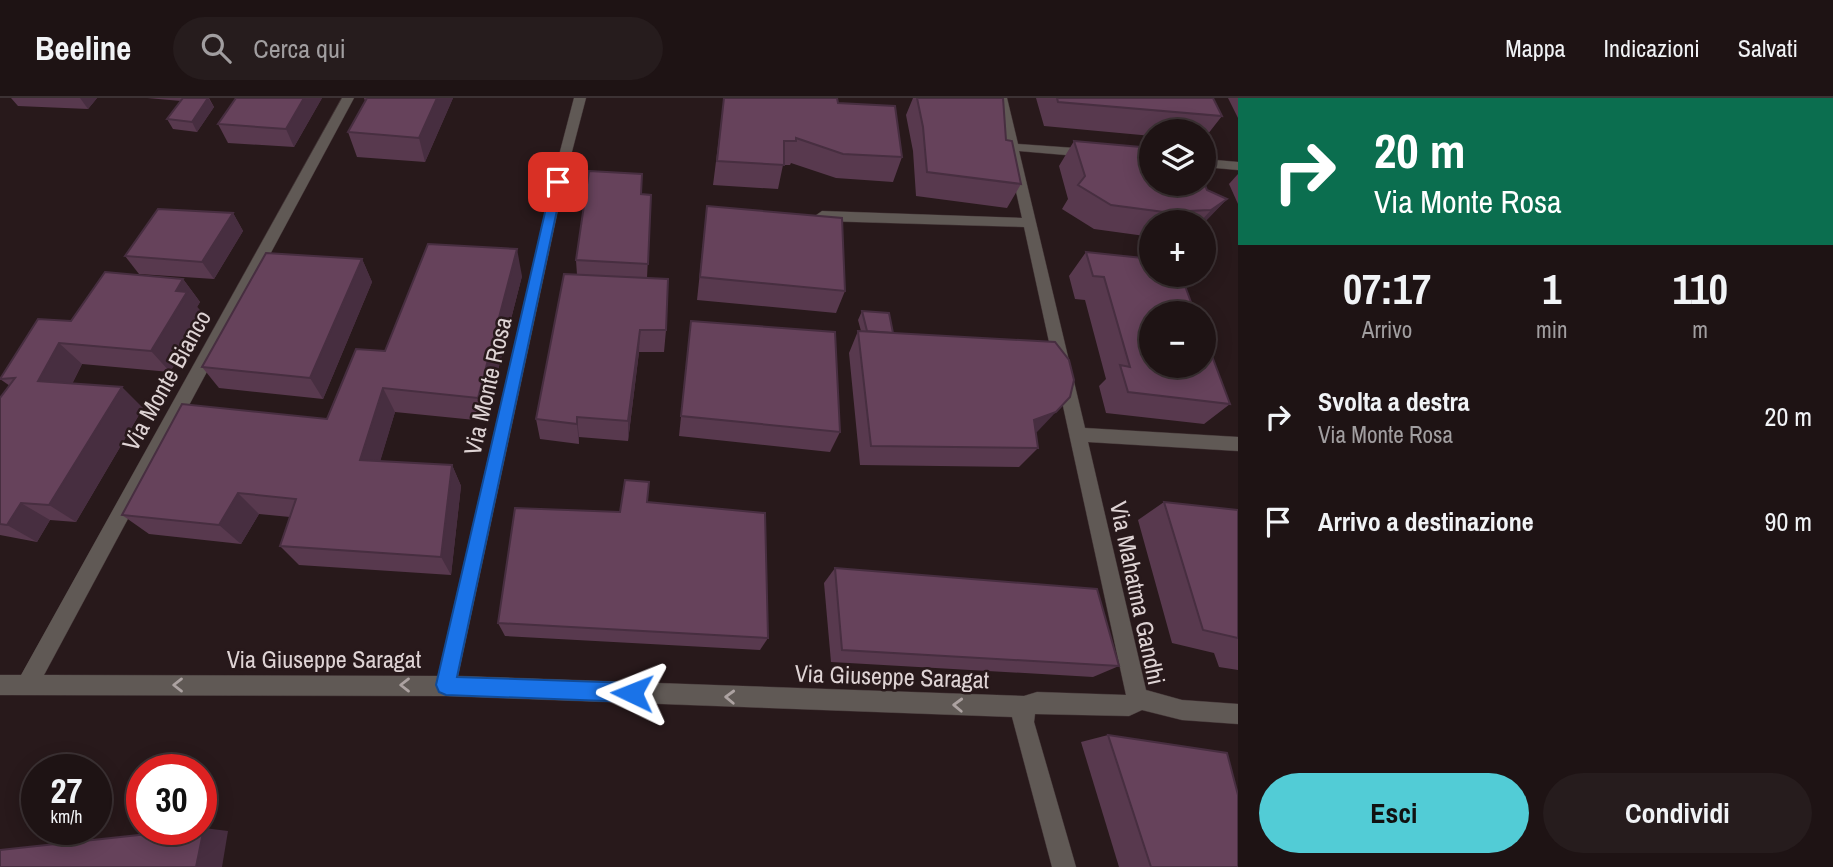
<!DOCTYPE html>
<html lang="it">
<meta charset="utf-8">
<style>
body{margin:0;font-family:"Archivo Narrow",sans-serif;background:#261c1d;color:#f1f3f6;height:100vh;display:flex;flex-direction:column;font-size:26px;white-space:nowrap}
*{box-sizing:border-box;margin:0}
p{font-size:23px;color:#a19ea0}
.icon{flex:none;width:38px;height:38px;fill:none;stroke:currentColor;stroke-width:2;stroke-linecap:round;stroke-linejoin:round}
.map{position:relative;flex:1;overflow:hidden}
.details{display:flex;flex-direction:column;background:#1e1314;width:595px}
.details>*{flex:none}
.banner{background:#0b6e4f;color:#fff;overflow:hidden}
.fabs{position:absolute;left:1139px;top:21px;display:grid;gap:14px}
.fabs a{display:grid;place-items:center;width:77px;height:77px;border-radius:50%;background:#1e1314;box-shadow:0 4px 18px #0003,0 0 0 2px #3c3234;font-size:35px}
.speed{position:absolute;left:21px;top:656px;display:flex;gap:14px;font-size:35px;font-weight:700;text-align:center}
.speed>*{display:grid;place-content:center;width:91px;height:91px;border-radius:50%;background:#1e1314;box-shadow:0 4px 18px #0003,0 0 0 2px #3c3234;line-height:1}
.speed small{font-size:18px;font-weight:400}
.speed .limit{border:10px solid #d22;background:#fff;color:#111}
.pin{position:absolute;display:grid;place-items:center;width:60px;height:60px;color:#fff;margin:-30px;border-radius:14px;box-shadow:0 4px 10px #0006}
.me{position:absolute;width:77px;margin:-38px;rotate:272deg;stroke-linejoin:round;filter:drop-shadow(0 0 5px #0008)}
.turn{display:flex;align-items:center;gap:24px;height:147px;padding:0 21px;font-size:32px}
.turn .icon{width:91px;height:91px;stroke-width:2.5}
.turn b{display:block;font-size:49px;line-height:60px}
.eta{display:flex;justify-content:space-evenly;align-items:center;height:119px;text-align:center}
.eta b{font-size:42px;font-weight:800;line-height:49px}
.action{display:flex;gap:14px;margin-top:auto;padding:14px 21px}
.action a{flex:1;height:80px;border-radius:42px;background:#52ccd6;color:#111;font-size:28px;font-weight:800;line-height:80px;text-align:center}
.action a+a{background:#261c1d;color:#f1f3f6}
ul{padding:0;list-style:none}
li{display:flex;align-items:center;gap:21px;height:105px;padding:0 21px}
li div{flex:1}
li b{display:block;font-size:26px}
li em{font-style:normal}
header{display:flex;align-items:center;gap:42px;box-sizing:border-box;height:98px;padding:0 35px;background:#1e1314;border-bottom:2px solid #3c3234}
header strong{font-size:33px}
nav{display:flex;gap:38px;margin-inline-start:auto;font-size:24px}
.search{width:490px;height:63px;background:#261c1d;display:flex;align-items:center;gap:18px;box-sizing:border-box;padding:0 24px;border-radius:38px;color:#a19ea0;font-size:26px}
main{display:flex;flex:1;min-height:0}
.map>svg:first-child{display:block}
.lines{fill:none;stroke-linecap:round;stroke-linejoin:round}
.minor-casing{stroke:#413335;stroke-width:1}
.minor{fill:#605955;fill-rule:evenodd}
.wall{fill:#58394e}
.shaded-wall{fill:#472e40}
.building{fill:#66425b;stroke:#472e40;stroke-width:2}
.oneway{stroke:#aca2a1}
.route{fill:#1a73e8;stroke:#114b97;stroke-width:2}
.labels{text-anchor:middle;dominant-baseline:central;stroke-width:5;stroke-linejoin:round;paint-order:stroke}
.street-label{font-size:24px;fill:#ded3d4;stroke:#28191b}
</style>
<header>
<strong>Beeline</strong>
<div class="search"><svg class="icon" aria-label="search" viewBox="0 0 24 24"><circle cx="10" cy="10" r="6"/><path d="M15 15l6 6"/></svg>Cerca qui</div>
<nav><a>Mappa</a><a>Indicazioni</a><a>Salvati</a></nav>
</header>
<main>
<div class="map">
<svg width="1238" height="769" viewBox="0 0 1238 769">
<rect width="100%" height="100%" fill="#28191b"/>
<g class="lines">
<defs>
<g id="minor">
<polygon points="342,0 354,0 44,577 438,578 552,84 574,0 586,0 564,84 458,578 1024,598 1037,594 1126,597 1024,129 822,123 815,118 822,113 1022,120 995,0 1007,0 1018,46 1089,51 1095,55 1089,59 1019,53 1085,330 1238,339 1238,353 1088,344 1146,592 1182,602 1238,606 1238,626 1182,622 1142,612 1129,618 1035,616 1034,624 1076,769 1052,769 1012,619 446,598 0,597 0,577 21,577"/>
<polygon points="1204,61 1238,64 1238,72 1204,69"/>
</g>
</defs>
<use href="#minor" class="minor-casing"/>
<use href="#minor" class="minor"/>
</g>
<g class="wall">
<polygon points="11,0 97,0 88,11 18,8"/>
<polygon points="147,0 209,0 214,9 197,34 173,31 167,21 181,3"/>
<polygon points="322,0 294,49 228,45 218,26"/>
<polygon points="364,0 453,0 425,64 357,59 348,34 365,3"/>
<polygon points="724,0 838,5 902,59 893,84 836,80 791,65 790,67 783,67 778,91 713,87"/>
<polygon points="913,0 1003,0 1006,42 1021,86 1007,110 916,98 913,53 906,17"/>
<polygon points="1036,0 1213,0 1222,18 1204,41 1204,33 1152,33 1152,38 1044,28"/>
<polygon points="1228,0 1238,0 1238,20"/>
<polygon points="1074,43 1207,92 1227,101 1204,124 1152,124 1152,138 1145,138 1094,131 1062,111 1068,101 1059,68"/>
<polygon points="1238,76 1238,106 1229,86"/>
<polygon points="642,96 651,97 647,180 666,232 664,254 639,254 628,343 579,339 579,346 540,341 536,321 577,177 576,162"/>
<polygon points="707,108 845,193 836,215 697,202"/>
<polygon points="233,115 243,133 214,181 139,176 125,158"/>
<polygon points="1086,154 1192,207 1188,211 1152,215 1230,306 1204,326 1106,315 1099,288 1106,281 1085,202 1075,201 1069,178"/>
<polygon points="362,161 372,184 323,301 219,290 202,269"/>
<polygon points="522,178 485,323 395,314 380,363 452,367 461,388 451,477 299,467 280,448 290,419 259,416 241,446 149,436 122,417 327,321 385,253"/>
<polygon points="183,181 200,204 197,209 204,217 170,274 82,266 72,286 143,310 76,424 50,422 37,444 0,437 0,300 10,288 0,281 71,223"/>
<polygon points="862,213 1037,334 1035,334 1038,350 1019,369 860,367 849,255 858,233 861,233 858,222"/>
<polygon points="691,223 840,334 830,354 679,338"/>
<polygon points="647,404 768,540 760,552 505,538 498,525 620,414"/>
<polygon points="1164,404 1238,412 1238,572 1219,569 1214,555 1172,545 1138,422"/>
<polygon points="835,470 1119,568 1093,579 831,564 824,485"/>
<polygon points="1108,637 1238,769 1119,769 1081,644"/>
</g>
<g class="shaded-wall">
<polygon points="80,0 97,0 88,11"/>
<polygon points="208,0 214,9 197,34 192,24"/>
<polygon points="304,0 322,0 294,49 286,31"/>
<polygon points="437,0 453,0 425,64 419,40"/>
<polygon points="1227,101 1205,124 1204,125 1204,124 1200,124 1211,112"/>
<polygon points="233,115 243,133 214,181 202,164"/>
<polygon points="517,151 522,178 485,323 478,300"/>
<polygon points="362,161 372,184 323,301 310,280"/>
<polygon points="183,181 200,204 197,209 204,217 170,274 151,253 176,193"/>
<polygon points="640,232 639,254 628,343 628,323"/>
<polygon points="59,245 82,266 63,304 38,283"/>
<polygon points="122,289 143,310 76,424 49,407"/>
<polygon points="383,290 395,314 374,384 360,362"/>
<polygon points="1056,314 1037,334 1015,342 1034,322"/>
<polygon points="577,319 579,339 579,346 577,326"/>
<polygon points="452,367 461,388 451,477 441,459"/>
<polygon points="238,395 259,416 241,446 219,427"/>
<polygon points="21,405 50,422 37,444 7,427"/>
<polygon points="204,730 228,733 222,769 196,769"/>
</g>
<g class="building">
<polygon points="183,0 208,0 192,24 167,21"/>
<polygon points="236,0 304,0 286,31 218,26"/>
<polygon points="367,0 437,0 419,40 348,34"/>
<polygon points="724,0 837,0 838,5 895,8 902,59 843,56 796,40 796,43 784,43 784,67 717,63"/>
<polygon points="917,0 1003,0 1006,42 1012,43 1021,86 927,74 923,29"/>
<polygon points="1057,0 1213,0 1222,18 1058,4"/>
<polygon points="1074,43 1152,50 1152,86 1204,86 1204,85 1207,92 1227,101 1211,112 1164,114 1111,107 1078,87 1085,78"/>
<polygon points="589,73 642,76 641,96 651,97 648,166 576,162"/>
<polygon points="707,108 842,120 845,193 700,179"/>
<polygon points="158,111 233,115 202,164 125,158"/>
<polygon points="428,146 517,151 478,300 383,290 360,362 452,367 441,459 280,448 296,401 238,395 219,427 122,417 182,306 327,321 356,251 385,253"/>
<polygon points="1086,154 1152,161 1152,177 1181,177 1192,207 1187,206 1190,215 1152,215 1152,268 1204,268 1204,249 1209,250 1230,306 1128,294 1120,267 1130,269 1104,179 1093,178"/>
<polygon points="266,155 362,161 310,280 202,269"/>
<polygon points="105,174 183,181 176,193 187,194 151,253 59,245 38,283 122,289 49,407 21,405 7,427 0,426 0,300 15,280 0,281 38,221 71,223"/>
<polygon points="564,176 668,181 666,232 640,232 628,323 577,319 577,326 536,321"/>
<polygon points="862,213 889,215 893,235 867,233"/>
<polygon points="691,223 835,234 840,334 681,318"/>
<polygon points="858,233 1055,244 1069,262 1074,282 1070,299 1056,314 1034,322 1038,350 871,348"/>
<polygon points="625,382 649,384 647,404 765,415 768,540 498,525 515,410 620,414"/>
<polygon points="1164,404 1238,412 1238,540 1203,532"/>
<polygon points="835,470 1097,491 1119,568 842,552"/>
<polygon points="1108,637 1227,655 1238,697 1238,769 1151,769"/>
<polygon points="204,730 196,769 0,769 0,752"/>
</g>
<defs><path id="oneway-chevron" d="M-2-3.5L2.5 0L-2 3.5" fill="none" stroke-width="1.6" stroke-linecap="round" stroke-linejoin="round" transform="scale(1.75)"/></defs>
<g class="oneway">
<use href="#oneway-chevron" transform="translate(178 587) rotate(-180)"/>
<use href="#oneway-chevron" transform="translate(405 587) rotate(-180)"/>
<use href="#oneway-chevron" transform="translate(730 599) rotate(-178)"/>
<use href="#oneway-chevron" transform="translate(958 607) rotate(-178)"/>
</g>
<polygon class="route" points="558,81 563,84 457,579 632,585 638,588 641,595 638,601 632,604 446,597 439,594 436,587 552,84"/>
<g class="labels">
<g class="street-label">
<text transform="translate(166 282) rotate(-61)">Via Monte Bianco</text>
<text transform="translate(487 288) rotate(-77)">Via Monte Rosa</text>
<text transform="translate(1138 495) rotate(78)">Via Mahatma Gandhi</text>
<text x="324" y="561">Via Giuseppe Saragat</text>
<text transform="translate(892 578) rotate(2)">Via Giuseppe Saragat</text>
</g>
</g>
</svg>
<div class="fabs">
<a><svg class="icon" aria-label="layers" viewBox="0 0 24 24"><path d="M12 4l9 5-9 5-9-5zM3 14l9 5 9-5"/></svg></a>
<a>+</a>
<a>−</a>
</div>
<div class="speed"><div>27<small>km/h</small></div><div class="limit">30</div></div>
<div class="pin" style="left:558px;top:84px;background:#d93025"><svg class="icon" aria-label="arrive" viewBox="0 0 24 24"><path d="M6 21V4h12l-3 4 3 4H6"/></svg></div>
<svg class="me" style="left:632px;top:595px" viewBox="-20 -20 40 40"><path d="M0-17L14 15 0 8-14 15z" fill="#1a73e8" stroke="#fff" stroke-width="4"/></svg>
</div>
<section class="details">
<div class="banner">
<div class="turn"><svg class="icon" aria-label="right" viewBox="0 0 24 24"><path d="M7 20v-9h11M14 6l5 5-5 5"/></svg><div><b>20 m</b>Via Monte Rosa</div></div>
</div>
<div class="eta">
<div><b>07:17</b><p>Arrivo</p></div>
<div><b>1</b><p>min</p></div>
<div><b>110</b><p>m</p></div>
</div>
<ul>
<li><svg class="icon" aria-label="right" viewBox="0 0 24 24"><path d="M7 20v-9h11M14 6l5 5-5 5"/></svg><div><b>Svolta a destra</b><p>Via Monte Rosa</p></div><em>20 m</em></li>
<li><svg class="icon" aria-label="arrive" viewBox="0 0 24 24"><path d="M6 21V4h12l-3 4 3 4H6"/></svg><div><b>Arrivo a destinazione</b></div><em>90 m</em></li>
</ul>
<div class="action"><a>Esci</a><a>Condividi</a></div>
</section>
</main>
